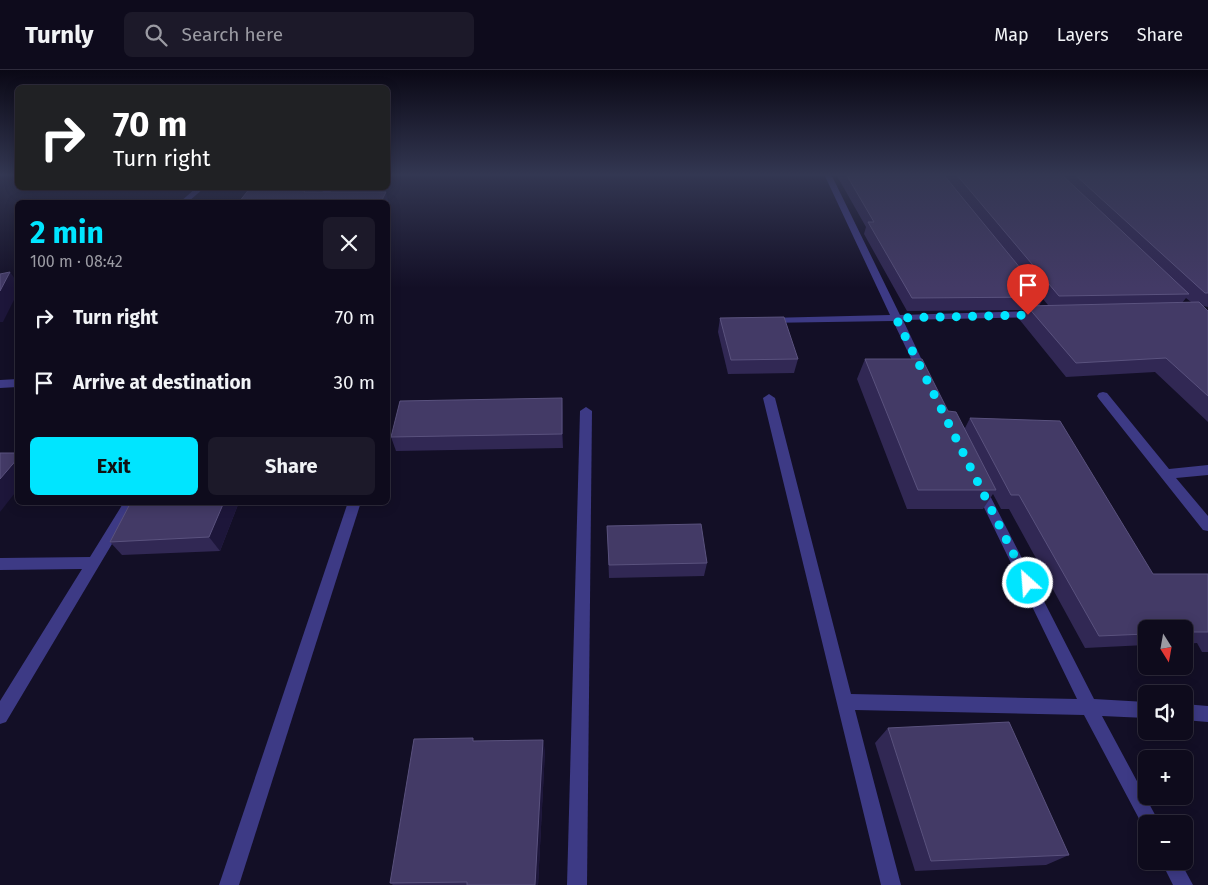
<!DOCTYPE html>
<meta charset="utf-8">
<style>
body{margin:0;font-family:"Fira Sans",sans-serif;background:#1c1929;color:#f1f3f6;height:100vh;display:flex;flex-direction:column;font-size:19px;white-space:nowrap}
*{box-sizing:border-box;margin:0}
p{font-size:16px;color:#9b9ba3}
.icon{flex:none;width:28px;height:28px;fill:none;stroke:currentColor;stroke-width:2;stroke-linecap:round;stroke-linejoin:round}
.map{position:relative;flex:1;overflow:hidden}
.sheet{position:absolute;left:15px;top:130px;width:375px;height:305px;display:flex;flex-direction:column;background:#0e0b1c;border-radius:8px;box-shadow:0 2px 12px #0003,0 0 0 1px #2e2b3b}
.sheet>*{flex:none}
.guide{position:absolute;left:15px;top:15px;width:375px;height:105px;border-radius:8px;box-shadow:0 2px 12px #0003,0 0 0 1px #2e2b3b;background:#202124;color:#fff;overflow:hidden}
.needle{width:32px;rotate:169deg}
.buttons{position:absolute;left:1138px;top:550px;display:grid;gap:10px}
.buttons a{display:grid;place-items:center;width:55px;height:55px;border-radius:8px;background:#0e0b1c;box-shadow:0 2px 12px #0003,0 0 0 1px #2e2b3b;font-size:25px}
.pin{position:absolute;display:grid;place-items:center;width:42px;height:42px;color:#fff;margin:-51px -21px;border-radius:50% 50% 50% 0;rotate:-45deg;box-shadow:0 0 5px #0007}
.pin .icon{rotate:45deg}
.me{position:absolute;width:55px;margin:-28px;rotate:334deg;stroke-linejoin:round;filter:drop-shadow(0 0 4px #0008)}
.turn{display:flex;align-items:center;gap:18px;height:105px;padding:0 15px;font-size:22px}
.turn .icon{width:65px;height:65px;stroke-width:2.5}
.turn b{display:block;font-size:35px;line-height:42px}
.round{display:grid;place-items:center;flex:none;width:52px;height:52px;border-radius:8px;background:#1c1929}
.headline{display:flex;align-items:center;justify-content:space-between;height:85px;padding:0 15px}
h1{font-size:30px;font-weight:700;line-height:38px;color:#00e5ff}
.action{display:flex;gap:10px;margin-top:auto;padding:10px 15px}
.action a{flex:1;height:58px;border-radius:8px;background:#00e5ff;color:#111;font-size:20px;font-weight:700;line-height:58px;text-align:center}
.action a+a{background:#1c1929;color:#f1f3f6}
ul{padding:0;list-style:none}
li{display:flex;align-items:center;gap:15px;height:65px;padding:0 15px}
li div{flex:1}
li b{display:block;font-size:19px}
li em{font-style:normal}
header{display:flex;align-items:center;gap:30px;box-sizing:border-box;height:70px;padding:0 25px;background:#0e0b1c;border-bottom:1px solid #2e2b3b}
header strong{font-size:24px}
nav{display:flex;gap:28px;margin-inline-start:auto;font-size:18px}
.search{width:350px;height:45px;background:#1c1929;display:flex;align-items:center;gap:12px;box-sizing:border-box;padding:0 18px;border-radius:8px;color:#9b9ba3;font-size:19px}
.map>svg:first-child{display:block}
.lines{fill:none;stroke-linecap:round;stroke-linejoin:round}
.minor{fill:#3d3a85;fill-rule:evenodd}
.wall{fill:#312854;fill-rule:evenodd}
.shaded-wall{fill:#1d163a}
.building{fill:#433a66;stroke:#5a527e}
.route{stroke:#00e5ff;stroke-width:9;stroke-dasharray:0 16.2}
</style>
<header>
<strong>Turnly</strong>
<div class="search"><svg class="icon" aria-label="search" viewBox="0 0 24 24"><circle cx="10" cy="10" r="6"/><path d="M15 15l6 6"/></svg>Search here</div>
<nav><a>Map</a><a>Layers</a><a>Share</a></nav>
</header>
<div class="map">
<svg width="1208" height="815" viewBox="0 0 1208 815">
<rect width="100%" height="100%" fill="#130f26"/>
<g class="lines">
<g class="minor">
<polygon points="824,104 831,104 900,245 1038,241 1043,244 1038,247 903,250 928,303 923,307 918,303 893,251 764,253 764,249 768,248 890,245"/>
<polygon points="196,118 204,118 188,132 180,132"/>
<polygon points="325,118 333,118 324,132 316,132"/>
<polygon points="18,309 18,317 0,318 0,310"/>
<polygon points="1103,322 1107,323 1169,399 1208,395 1208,405 1176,408 1208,446 1208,461 1203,460 1099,329 1097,326 1099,323"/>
<polygon points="769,324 775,328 851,624 1077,629 974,417 976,414 984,414 1094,629 1146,632 1146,648 1102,646 1160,754 1146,754 1146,761 1145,760 1084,645 855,640 901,815 881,815 763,328"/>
<polygon points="586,337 592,341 587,815 567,815 580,341"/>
<polygon points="124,432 137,432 6,652 0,654 0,631 82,499 0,500 0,488 90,487"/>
<polygon points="348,432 361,432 239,815 219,815"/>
<polygon points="1184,634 1208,636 1208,652 1184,650"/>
<polygon points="1161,791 1180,791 1193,815 1173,815"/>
</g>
</g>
<g class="wall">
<path d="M838,104H1208V237L1203,236L1208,241V352L1155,302L1066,307L1019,249L1024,240L907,241L864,164L866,157L837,106ZM1186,228L1191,232L1182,233ZM1043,229L1048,235L1039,236Z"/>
<polygon points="720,248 798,289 794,303 728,304 718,262"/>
<polygon points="865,289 948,341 965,358 970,348 1153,504 1208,504 1208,582 1202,582 1197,573 1184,574 1184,559 1146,559 1146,575 1085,578 1009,439 1001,439 993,424 983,439 907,439 857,309"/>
<polygon points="563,342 563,378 396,381 391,367"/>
<polygon points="239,432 220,481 122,485 110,472"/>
<polygon points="607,456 707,493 704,506 609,508"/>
<polygon points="888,658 1069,785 1046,795 915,801 875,673"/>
<polygon points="474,671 545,680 538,815 393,815 390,813"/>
</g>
<g class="shaded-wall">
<polygon points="307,118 319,118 310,132 304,122"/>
<polygon points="386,122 389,135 388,138 388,132 381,132"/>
<polygon points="10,202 18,213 18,222 3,252 0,252 0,221"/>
<polygon points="562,328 563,342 563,378 562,364"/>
<polygon points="18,388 18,419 0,442 0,409"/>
<polygon points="224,432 239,432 220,481 209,467"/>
<polygon points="543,670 545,680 538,815 535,815"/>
</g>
<g class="building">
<polygon points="846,104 943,104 1044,227 912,228 868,152 874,152"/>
<polygon points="956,104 1061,104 1189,224 1059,226"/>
<polygon points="1074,104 1197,104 1208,111 1208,223 1205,223"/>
<polygon points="250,118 307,118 304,122 386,122 381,132 239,132"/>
<polygon points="10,202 0,221 0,204"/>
<polygon points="1199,232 1208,241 1208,326 1166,288 1076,293 1027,236"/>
<polygon points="784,247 798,289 731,290 720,248"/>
<polygon points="865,289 922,289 948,341 956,342 996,420 918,420"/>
<polygon points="562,328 562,364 391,367 400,331"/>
<polygon points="970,348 1060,351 1153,504 1208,504 1208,562 1184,562 1184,559 1146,559 1146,564 1099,566 1019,425 1011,425"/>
<polygon points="0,383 18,383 18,388 0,409"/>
<polygon points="131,432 224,432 209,467 110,472"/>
<polygon points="701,454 707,493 609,495 607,456"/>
<polygon points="1009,652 1069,785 931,791 888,658"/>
<polygon points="473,668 473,671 543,670 535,815 467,815 467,812 390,813 414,669"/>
</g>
<linearGradient id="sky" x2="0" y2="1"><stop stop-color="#0a0815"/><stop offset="0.48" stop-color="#333752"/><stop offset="1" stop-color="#333752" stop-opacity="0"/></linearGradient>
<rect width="1208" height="218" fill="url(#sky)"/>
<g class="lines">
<polyline class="route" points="1028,513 896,248 1028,245"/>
</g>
</svg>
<div class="buttons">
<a><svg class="needle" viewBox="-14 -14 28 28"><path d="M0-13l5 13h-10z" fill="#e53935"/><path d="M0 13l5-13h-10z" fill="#9b9ba3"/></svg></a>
<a><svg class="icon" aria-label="sound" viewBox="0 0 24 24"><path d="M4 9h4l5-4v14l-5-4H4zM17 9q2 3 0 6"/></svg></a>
<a>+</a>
<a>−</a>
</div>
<div class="pin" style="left:1028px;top:245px;background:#d93025"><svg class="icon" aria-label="arrive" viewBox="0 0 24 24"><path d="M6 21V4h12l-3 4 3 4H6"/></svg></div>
<svg class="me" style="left:1028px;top:513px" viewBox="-20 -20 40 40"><circle r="17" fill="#00e5ff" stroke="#fff" stroke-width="3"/><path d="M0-11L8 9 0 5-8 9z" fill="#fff"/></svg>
<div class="guide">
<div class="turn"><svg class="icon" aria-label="right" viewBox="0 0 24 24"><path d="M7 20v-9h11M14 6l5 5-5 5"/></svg><div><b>70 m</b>Turn right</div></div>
</div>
<section class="sheet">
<div class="headline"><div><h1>2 min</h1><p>100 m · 08:42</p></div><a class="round"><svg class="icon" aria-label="close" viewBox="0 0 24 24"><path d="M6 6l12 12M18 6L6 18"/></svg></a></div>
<ul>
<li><svg class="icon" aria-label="right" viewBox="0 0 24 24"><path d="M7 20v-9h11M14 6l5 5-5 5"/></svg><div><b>Turn right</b></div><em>70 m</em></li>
<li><svg class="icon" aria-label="arrive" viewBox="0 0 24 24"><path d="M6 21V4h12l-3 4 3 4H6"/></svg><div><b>Arrive at destination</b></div><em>30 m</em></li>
</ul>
<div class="action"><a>Exit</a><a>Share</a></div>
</section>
</div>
